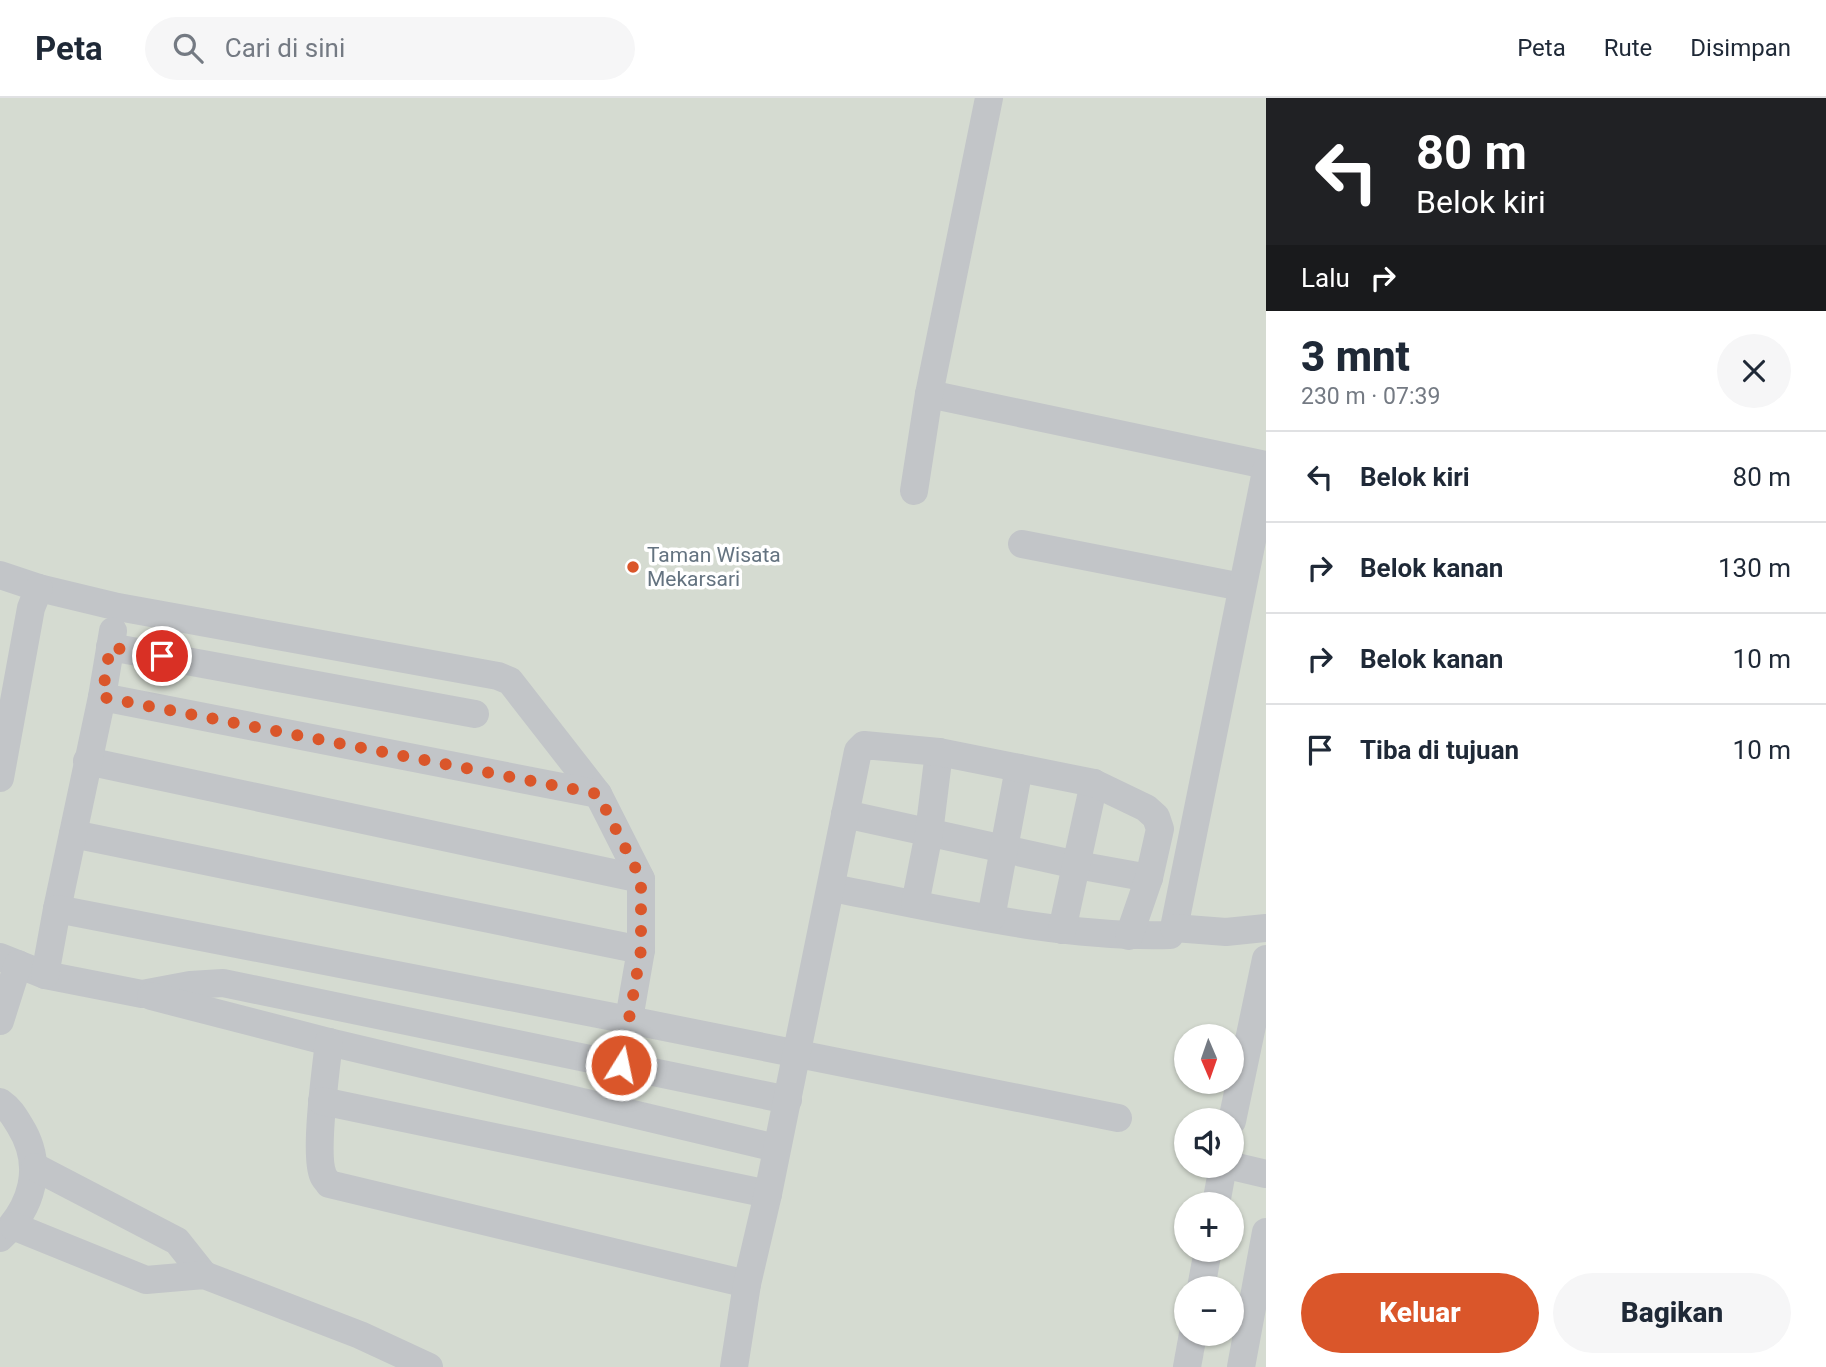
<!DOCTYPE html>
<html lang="id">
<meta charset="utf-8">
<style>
body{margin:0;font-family:Roboto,sans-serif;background:#f6f6f7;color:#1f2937;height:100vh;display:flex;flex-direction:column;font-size:26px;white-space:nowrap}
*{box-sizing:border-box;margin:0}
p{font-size:23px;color:#747a83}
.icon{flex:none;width:38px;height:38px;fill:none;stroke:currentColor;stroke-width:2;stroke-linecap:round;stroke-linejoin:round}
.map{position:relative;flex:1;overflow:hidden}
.drawer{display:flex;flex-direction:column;background:#fff;width:560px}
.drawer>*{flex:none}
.top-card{background:#202124;color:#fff;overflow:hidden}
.needle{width:46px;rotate:178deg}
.controls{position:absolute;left:1174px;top:926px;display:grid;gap:14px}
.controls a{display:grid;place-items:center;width:70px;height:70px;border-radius:50%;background:#fff;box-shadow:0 2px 5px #0004;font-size:35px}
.pin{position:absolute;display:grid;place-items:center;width:60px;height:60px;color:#fff;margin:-30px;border:4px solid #fff;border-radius:50%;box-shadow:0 2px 7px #0007}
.me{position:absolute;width:77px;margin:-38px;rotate:10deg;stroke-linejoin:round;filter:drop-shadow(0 0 5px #0008)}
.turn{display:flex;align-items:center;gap:24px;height:147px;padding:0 35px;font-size:32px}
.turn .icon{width:91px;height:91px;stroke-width:2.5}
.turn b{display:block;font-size:49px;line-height:60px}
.then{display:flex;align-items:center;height:66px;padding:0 35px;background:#0003;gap:14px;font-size:26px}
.round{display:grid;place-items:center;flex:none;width:74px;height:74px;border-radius:37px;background:#f6f6f7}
.overview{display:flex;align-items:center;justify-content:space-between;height:119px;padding:0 35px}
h1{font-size:42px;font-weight:800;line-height:52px}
.action{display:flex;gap:14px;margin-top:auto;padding:14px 35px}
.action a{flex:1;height:80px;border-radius:42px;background:#da562a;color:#fff;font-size:28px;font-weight:800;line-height:80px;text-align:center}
.action a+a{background:#f6f6f7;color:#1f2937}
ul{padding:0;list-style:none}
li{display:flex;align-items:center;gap:21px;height:91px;padding:0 35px;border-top:2px solid #e0e1e3}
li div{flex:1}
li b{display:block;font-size:26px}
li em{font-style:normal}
header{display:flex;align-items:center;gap:42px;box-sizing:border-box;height:98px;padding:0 35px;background:#fff;border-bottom:2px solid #e0e1e3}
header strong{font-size:33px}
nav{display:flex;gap:38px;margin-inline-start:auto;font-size:24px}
.search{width:490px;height:63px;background:#f6f6f7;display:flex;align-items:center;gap:18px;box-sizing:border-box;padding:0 24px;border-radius:38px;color:#747a83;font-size:26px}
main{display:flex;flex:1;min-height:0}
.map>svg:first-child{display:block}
.green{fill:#d5dbd1;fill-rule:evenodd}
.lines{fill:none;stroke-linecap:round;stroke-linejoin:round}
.minor{stroke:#c2c5c8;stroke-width:28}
.route{stroke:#da562a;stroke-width:12;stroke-dasharray:0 21.6}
.poi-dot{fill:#da562a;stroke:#fff;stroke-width:2.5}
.labels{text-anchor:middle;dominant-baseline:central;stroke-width:7;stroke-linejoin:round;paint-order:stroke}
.poi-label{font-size:21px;fill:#647380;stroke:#fff;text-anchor:start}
</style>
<header>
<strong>Peta</strong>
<div class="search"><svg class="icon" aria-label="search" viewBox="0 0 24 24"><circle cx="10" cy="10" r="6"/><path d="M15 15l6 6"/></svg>Cari di sini</div>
<nav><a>Peta</a><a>Rute</a><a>Disimpan</a></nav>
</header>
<main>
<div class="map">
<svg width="1266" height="1269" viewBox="0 0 1266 1269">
<rect width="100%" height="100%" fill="#f4f4f0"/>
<path class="green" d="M0,0H1266V1269H0ZM1186,938H1232V984H1186ZM1186,1022H1232V1068H1186ZM1186,1106H1232V1152H1186ZM1186,1190H1232V1236H1186Z"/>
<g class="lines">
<g class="minor">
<polyline points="929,296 1266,367"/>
<polyline points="914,393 929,296 989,0"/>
<polyline points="1022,446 1242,489"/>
<polyline points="0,477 39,490 118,509 498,578 510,583 598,696 641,781 641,852 621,967"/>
<polyline points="110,549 475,616"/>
<polyline points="102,599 598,696"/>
<polyline points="87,663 641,781"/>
<polyline points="0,680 31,510 39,490"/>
<polyline points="845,716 1077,767 1149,780"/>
<polyline points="73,736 641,852"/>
<path d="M832,790C943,811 1056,840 1170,837L1174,830L1266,373"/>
<polyline points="915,806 929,735 939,654"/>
<polyline points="57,811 102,599 113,533"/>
<polyline points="991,820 1019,670"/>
<polyline points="1174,830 1226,834 1266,830"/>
<polyline points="1062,832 1094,685"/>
<polyline points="0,859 45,877 142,896 190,887 223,885 788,1002"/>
<polyline points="45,877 57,811 629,922 1118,1020"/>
<polyline points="151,898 329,944 776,1050"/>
<polyline points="0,923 18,866"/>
<path d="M329,944C326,970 314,1056 323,1077C324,1080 327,1083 329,1086L747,1186"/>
<polyline points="322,1003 768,1096"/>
<path d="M0,1004C10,1011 14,1018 20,1028C45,1068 32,1110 0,1140"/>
<polyline points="1232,1023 1266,861"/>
<polyline points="1232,1068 1266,1076"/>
<polyline points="35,1069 177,1143 204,1177"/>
<polyline points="1216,1106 1223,1068"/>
<polyline points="13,1128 146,1182 204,1177 360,1237 429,1269"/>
<polyline points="1201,1190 1208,1152"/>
<polyline points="734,1269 747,1186 768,1096 858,653 864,647 939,654 1094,685 1146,710 1156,719 1160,731 1149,780 1129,838"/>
<polyline points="1187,1269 1193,1236"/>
<polyline points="1241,1269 1266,1134"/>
</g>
</g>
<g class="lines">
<polyline class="route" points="162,558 110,549 102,599 598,696 641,781 641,852 621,967"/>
</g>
<circle class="poi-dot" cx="633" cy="469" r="7"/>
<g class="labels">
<g class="poi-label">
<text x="647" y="457">Taman Wisata<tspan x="647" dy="24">Mekarsari</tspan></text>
</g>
</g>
</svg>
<div class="controls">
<a><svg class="needle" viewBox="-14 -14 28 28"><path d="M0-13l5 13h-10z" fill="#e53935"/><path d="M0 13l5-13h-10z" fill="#747a83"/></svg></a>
<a><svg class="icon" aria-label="sound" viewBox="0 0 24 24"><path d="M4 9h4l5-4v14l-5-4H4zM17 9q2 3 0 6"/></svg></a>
<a>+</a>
<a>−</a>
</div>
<div class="pin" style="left:162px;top:558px;background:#d93025"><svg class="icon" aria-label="arrive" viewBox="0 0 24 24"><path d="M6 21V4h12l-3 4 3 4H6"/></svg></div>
<svg class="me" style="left:621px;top:967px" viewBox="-20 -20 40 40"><circle r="17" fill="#da562a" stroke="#fff" stroke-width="3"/><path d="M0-11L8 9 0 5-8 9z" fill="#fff"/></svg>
</div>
<section class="drawer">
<div class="top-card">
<div class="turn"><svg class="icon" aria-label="left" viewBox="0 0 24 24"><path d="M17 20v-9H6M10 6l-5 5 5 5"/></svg><div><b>80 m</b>Belok kiri</div></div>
<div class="then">Lalu<svg class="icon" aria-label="right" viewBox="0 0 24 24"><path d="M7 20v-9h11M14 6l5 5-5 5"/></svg></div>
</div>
<div class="overview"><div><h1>3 mnt</h1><p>230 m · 07:39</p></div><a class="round"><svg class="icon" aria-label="close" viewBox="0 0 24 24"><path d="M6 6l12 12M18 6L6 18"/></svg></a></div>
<ul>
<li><svg class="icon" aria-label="left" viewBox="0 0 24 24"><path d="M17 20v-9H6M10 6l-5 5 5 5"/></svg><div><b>Belok kiri</b></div><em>80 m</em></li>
<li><svg class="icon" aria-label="right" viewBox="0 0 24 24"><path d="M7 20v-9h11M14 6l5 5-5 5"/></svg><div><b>Belok kanan</b></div><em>130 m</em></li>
<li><svg class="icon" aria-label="right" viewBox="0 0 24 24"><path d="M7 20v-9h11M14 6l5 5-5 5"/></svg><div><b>Belok kanan</b></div><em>10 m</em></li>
<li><svg class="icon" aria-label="arrive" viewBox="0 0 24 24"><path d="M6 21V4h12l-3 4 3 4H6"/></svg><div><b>Tiba di tujuan</b></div><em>10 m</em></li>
</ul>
<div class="action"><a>Keluar</a><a>Bagikan</a></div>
</section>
</main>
